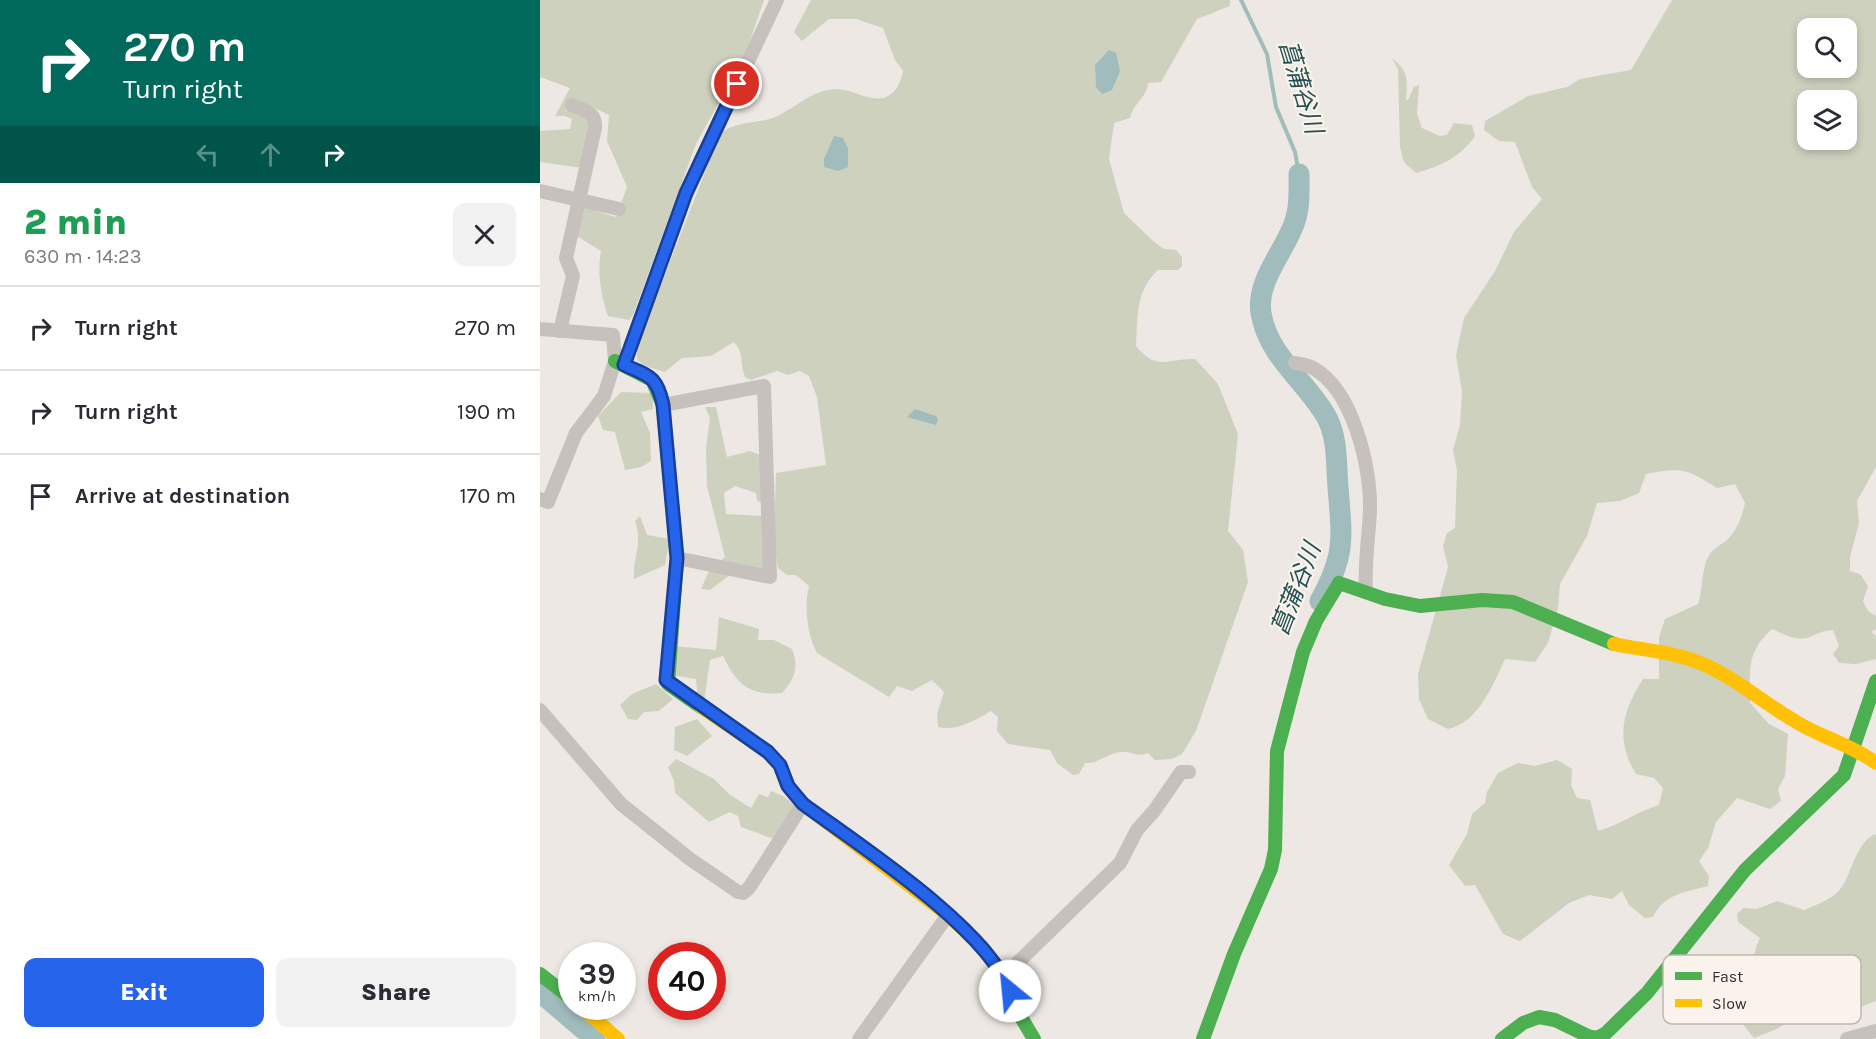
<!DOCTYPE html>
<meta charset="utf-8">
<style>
body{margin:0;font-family:Karla,"Noto Sans JP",sans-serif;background:#f2f2f3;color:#2b2b33;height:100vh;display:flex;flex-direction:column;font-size:22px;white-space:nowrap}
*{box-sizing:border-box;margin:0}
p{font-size:20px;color:#7c7c81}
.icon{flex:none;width:33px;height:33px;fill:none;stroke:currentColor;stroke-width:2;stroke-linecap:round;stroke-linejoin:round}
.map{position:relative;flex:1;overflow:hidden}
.side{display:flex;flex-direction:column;background:#fff;width:540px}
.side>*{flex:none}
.top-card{background:#00695c;color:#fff;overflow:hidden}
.tools{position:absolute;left:1257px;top:18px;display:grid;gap:12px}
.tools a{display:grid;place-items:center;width:60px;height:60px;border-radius:12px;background:#fff;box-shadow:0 3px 9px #0003;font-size:30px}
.speed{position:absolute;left:18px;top:942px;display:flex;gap:12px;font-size:30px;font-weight:700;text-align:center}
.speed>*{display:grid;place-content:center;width:78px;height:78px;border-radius:50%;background:#fff;box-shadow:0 3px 9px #0003;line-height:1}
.speed small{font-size:15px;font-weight:400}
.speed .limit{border:9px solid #d22;background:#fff;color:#111}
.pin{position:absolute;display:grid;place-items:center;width:51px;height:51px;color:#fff;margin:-26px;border:3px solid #fff;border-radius:50%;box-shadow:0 2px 6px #0007}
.me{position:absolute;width:66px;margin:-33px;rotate:332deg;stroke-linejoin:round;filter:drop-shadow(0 0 4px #0008)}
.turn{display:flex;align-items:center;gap:21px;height:126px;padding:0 24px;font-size:27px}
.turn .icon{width:78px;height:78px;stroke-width:2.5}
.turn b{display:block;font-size:42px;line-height:51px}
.lanes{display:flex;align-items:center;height:57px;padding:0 24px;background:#0003;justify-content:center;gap:30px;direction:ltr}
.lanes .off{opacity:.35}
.round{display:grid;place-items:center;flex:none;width:63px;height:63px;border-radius:12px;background:#f2f2f3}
.headline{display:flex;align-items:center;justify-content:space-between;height:102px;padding:0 24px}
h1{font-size:36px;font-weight:800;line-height:45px;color:#1e9e55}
.button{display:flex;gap:12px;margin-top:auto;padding:12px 24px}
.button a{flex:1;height:69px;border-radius:12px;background:#2563eb;color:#fff;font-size:24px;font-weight:800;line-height:69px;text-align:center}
.button a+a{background:#f2f2f3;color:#2b2b33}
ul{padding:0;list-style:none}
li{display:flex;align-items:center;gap:18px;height:84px;padding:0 24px;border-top:2px solid #e1e1e2}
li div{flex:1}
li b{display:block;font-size:22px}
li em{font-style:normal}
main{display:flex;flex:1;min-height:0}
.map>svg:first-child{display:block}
.green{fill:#ced1be;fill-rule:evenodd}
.water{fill:#a1bcbc}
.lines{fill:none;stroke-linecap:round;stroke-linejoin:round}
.stream{stroke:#a1bcbc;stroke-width:4}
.river{stroke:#a1bcbc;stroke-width:21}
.street{stroke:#c6c1bc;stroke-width:14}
.fast{stroke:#4caf50;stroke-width:14}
.slow{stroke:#ffc107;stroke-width:14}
.route-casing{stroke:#184099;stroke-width:15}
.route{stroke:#2563eb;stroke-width:10}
.labels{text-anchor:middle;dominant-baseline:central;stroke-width:4.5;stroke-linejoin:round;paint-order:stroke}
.water-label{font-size:24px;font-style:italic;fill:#235155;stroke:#f9f3eb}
.key{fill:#f9f3eb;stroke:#bfb8b1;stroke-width:1.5}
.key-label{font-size:16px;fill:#372e2a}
</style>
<main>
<section class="side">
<div class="top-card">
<div class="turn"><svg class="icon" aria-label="right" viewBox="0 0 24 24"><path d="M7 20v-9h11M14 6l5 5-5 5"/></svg><div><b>270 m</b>Turn right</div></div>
<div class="lanes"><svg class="icon off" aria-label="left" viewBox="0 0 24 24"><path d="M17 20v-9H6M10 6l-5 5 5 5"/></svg><svg class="icon off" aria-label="ahead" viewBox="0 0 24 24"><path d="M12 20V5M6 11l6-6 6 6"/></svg><svg class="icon" aria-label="right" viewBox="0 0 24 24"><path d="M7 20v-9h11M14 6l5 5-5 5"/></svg></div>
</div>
<div class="headline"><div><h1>2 min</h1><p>630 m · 14:23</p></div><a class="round"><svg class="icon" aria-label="close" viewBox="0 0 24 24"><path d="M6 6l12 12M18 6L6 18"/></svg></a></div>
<ul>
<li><svg class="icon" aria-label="right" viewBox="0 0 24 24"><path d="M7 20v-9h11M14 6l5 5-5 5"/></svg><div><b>Turn right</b></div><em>270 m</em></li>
<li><svg class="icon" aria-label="right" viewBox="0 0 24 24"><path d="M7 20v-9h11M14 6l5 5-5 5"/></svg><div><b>Turn right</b></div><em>190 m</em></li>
<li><svg class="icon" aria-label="arrive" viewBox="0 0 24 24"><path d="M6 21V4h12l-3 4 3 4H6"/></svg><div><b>Arrive at destination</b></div><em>170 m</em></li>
</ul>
<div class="button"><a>Exit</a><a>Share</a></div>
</section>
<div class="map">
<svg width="1336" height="1039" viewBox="0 0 1336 1039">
<rect width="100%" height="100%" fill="#ede8e3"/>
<g class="green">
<path d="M0,0H224L205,55L156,144L93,315L89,320L68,316C61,296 57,272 61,251L35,235L43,207L76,217L87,187L67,141L69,115L48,105L52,119L43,168L0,162V131L30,129L32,119L24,116H15L30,88L0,77Z"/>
<path d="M271,0H690V6L657,19L621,82L608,83C606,99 595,101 590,118L574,123L569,159L584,213L613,241L624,249L636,250L642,257V266L638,270H618C595,291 598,317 596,346C617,372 628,358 655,359L678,384L698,434L688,531L703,550L708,582L656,731L642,754L632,759L615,760L608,753C597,757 594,752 583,752C569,751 560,764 545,763L539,774L533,775L517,763L510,750L468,744L457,731L458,717L451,711C434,721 418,731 398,727L397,714L404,692L392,680L372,691L357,686L349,697L277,653C267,635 264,605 269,586L256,575H247L238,568L234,538L236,473L286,465L277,397L269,376L260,371L248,375L237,371L211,380L206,378C199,366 205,354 194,342L171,356L142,358L125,372L105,366L97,360V346L180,134C195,121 215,124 233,118C255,109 271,90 296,89C313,89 330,103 346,97C357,93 361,80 363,71L355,60L343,28L316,19H289L262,41L254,32Z"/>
<path d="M1132,0H1336V467L1317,501L1319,523L1310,557V571L1320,574L1328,586L1323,601L1328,611L1336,616V629L1331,632L1336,636V659L1316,664L1299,663L1293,654L1299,646L1293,630C1281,631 1280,633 1270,637C1258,642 1243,634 1232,629C1206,652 1210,671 1210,703L1229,724L1248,734L1245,776L1238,789L1241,801L1230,809L1197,798L1176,822L1168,848L1159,861L1169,876L1168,886C1144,893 1125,893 1113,917L1105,918L1089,905L1082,891L1072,899L1049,895L1029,903L980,941L963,934L935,885L925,886L909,865L927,834L932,814L945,803L947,792L958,773L978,763L995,766L1017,760L1032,769L1031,785L1037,798L1050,800L1058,831C1080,825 1096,812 1119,805L1123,788L1114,778L1096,774C1075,739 1082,712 1103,679H1119V637L1125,619L1158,604C1163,588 1161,572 1168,557C1172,548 1182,545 1189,538C1198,528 1202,516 1205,503L1195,484L1177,488C1147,469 1142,467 1106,474L1099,493L1080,501L1057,503L1047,536L1020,584L1018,608L1008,643L995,662L965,659C953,685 938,723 908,729L888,719L879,699L878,674L908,567L903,546L907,533L915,528L917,470L913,450L920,425L922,392L916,355L924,318L955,271L974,232L1002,199L992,187L975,142L959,141L944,130L945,121L988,96L1027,87L1040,79L1091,70ZM1268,28H1306V68H1268ZM1268,100H1306V140H1268Z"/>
<path d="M852,58C868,71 868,79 866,100H868L874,87L879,85L877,114L882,128L900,136L907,135L914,123L932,125L935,136C922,156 899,167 876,173L864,162L860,147L858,69Z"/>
<polygon points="81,392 113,393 113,409 101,412 110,433 111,461 101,467 85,470 75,432 63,430 58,416"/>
<polygon points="165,407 176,407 187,457 210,451 223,456 224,503 217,501 216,493 195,486 184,493 186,514 223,516 223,571 198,569 170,590 161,589 168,573 185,557 167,486 166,449 170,418"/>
<path d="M100,516L107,535L130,539L125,565L94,579C93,556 103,543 95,521Z"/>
<path d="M179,617L219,629L218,640H234L252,649C259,667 255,679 242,693C210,696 197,685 183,656L170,660L164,701L158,699L156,679L132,675L134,646L176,650Z"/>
<polygon points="116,684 133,699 119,711 104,712 97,720 88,719 80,705 92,694"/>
<polygon points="157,719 172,736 147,756 134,750 135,727"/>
<polygon points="136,759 174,779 190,795 211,808 219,794 228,797 231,791 243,796 257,807 234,839 201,827 198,816 190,812 169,822 135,793 134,781 128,767"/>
<path d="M1336,834V1001L1313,1010L1299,1011L1285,996L1237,1029L1214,1038C1196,1017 1188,1005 1188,977C1227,962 1206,966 1220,938L1198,922L1197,914L1203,908L1217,909L1237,901L1264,910C1278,904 1296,898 1303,885C1313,869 1317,841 1336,834Z"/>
</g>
<g class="water">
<polygon points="569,50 576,53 580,71 572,90 562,94 556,87 555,65"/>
<polygon points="294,136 303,138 308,148 308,167 298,171 284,167 284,159"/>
<polygon points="375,409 396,416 398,419 396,425 367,417"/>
</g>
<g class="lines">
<polyline class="stream" points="701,0 727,54 736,107 755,152 759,174"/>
<g class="river">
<path d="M759,174C759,191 760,208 754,224C744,252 716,281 721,313C728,356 765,380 786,416C798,437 796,463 798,487C802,538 806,554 780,601"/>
<polyline points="0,992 55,1039"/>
</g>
<g class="street">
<polyline points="0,191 79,209"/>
<polyline points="0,329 73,335 75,361 64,396 36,433 8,502 0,499"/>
<path d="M20,331L33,276L26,258L55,128C56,112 46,111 32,105"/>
<path d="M755,363C761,364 768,365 773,368C813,390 831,467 830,509C829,537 824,564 826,592"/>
<polyline points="84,365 146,193 237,0"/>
<polyline points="123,405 224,386 230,577 137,558"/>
<polyline points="0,710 81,804 150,859 198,892 203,893 209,888 263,804"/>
<polyline points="464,976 580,863 597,830 614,811 641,772 649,772"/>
<polyline points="319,1039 408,915"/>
<polyline points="1307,1039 1336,1031"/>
</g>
<g class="fast">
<polyline points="75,361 112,380 123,405 137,558 128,684 161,707"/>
<polyline points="442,947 464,976 475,1007 494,1039"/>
<polyline points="0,974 32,999"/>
<polyline points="663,1039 694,954 731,869 735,850 737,751 763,652 776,621 799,583 845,599 880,606 942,600 973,602 1074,644"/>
<polyline points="962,1039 983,1023 999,1017 1015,1020 1048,1036 1057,1038 1066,1033 1107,993 1205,870 1304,775 1336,681"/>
</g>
<g class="slow">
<path d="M1074,644C1101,650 1129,651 1155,661C1193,675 1223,703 1258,723C1283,738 1312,745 1336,763"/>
<polyline points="161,707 228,752 240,765 248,786 263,804 408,915 442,947"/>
<polyline points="40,1006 78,1039"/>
</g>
</g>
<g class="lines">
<defs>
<path id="route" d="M197,84L146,193L84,365C109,376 117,376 123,405L137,558L126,680L228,752L240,765L248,786L263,804C319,845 447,928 470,991"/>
</defs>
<use href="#route" class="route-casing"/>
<use href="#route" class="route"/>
</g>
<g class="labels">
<g class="water-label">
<text transform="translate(761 87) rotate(73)">菖蒲谷川</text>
<text transform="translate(756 589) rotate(-69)">菖蒲谷川</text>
</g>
</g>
<rect x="1123" y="955" width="198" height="69" rx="9" class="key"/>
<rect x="1135" y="972" width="27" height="8" fill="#4caf50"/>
<rect x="1135" y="999" width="27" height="8" fill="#ffc107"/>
<g class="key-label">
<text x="1172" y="982">Fast</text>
<text x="1172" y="1009">Slow</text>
</g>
</svg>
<div class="tools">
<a><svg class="icon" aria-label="search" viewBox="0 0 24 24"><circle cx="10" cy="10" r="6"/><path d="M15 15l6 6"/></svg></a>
<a><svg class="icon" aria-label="layers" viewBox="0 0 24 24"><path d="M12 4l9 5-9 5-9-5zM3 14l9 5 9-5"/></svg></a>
</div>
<div class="speed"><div>39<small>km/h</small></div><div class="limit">40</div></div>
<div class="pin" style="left:197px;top:84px;background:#d93025"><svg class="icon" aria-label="arrive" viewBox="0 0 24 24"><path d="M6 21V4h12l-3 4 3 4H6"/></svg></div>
<svg class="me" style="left:470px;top:991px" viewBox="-20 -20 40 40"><circle r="19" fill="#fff"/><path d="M0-13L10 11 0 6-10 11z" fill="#2563eb"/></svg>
</div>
</main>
